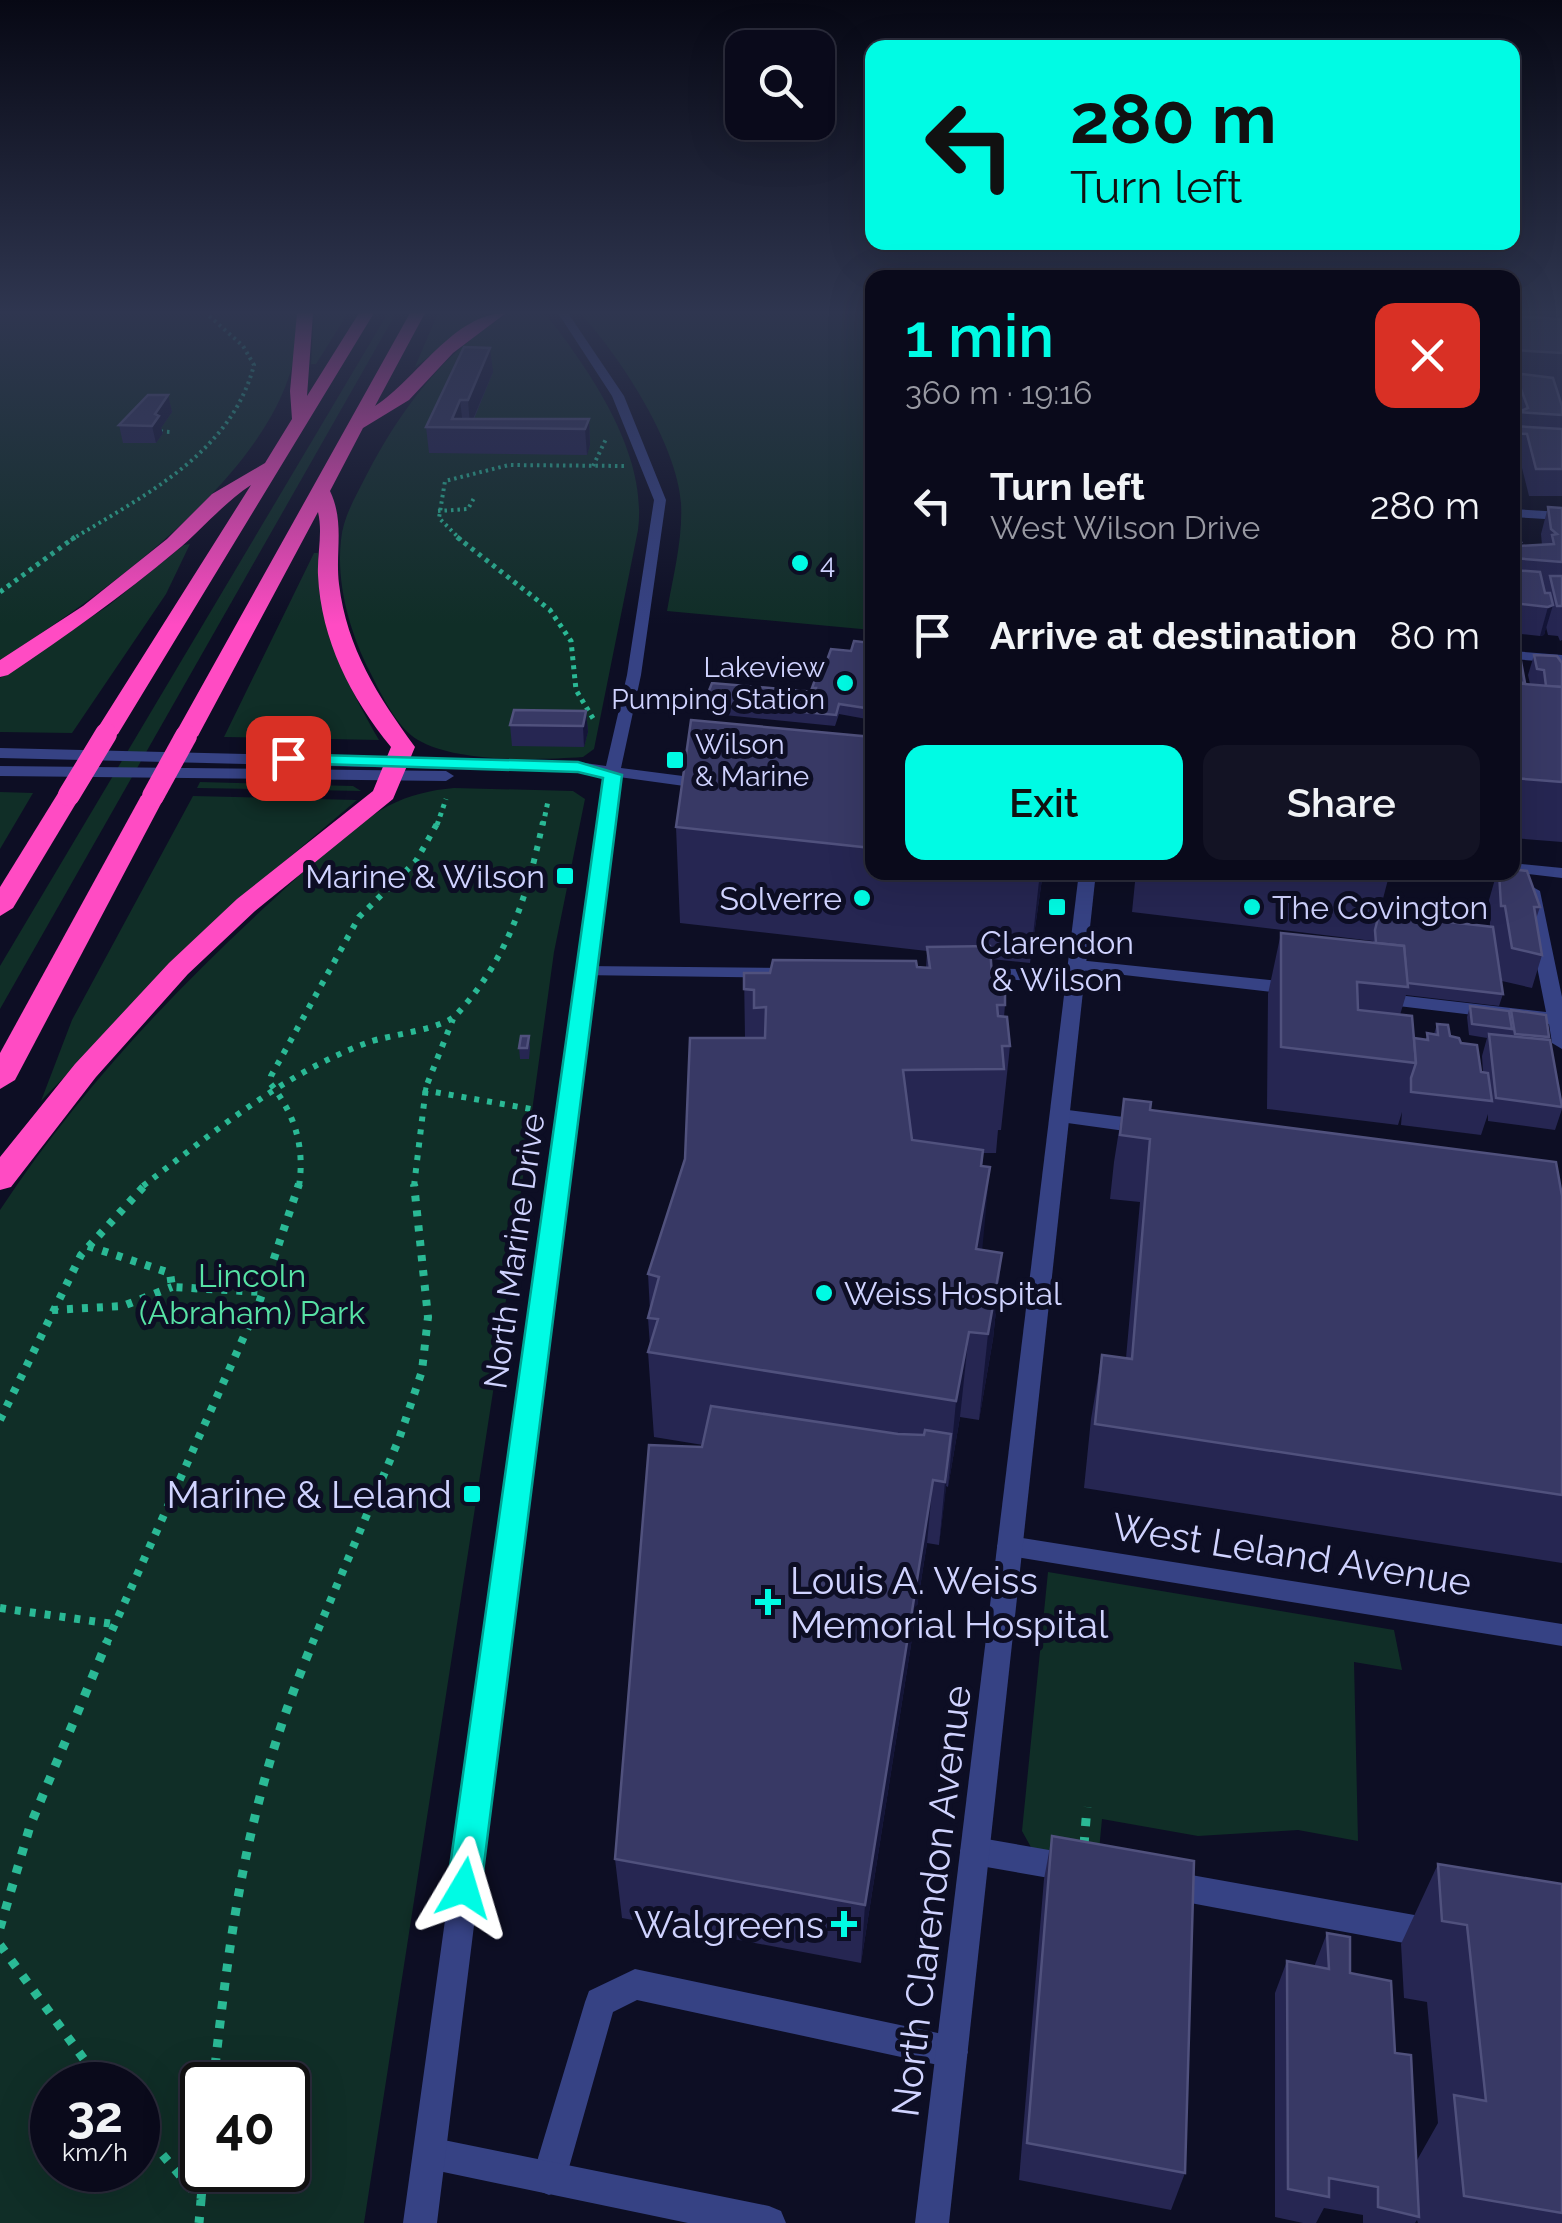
<!DOCTYPE html>
<meta charset="utf-8">
<style>
body{margin:0;font-family:Raleway,sans-serif;background:#131324;color:#f1f3f6;height:100vh;display:flex;flex-direction:column;font-size:38px;white-space:nowrap}
*{box-sizing:border-box;margin:0}
p{font-size:32px;color:#999aa3}
.icon{flex:none;width:55px;height:55px;fill:none;stroke:currentColor;stroke-width:2;stroke-linecap:round;stroke-linejoin:round}
.map{position:relative;flex:1;overflow:hidden}
.side{position:absolute;left:865px;top:270px;width:655px;height:610px;display:flex;flex-direction:column;background:#0a0a1b;border-radius:20px;box-shadow:0 10px 40px #0002,0 0 0 2px #2a2b3a}
.side>*{flex:none}
.banner{position:absolute;left:865px;top:40px;width:655px;height:210px;border-radius:20px;box-shadow:0 10px 40px #0002,0 0 0 2px #2a2b3a;background:#00fbe4;color:#111;overflow:hidden}
.buttons{position:absolute;left:725px;top:30px;display:grid;gap:20px}
.buttons a{display:grid;place-items:center;width:110px;height:110px;border-radius:20px;background:#0a0a1b;box-shadow:0 10px 40px #0002,0 0 0 2px #2a2b3a;font-size:50px}
.speed{position:absolute;left:30px;top:2062px;display:flex;gap:20px;font-size:50px;font-weight:700;text-align:center}
.speed>*{display:grid;place-content:center;width:130px;height:130px;border-radius:50%;background:#0a0a1b;box-shadow:0 10px 40px #0002,0 0 0 2px #2a2b3a;line-height:1}
.speed small{font-size:25px;font-weight:400}
.speed .limit{border:5px solid #111;border-radius:15px;background:#fff;color:#111}
.pin{position:absolute;display:grid;place-items:center;width:85px;height:85px;color:#fff;margin:-42px;border-radius:20px;box-shadow:0 5px 15px #0006}
.me{position:absolute;width:110px;margin:-55px;rotate:7deg;stroke-linejoin:round;filter:drop-shadow(0 0 8px #0008)}
.turn{display:flex;align-items:center;gap:35px;height:210px;padding:0 40px;font-size:45px}
.turn .icon{width:130px;height:130px;stroke-width:2.5}
.turn b{display:block;font-size:70px;line-height:85px}
.round{display:grid;place-items:center;flex:none;width:105px;height:105px;border-radius:20px;background:#131324}
.head{display:flex;align-items:center;justify-content:space-between;height:170px;padding:0 40px}
h1{font-size:60px;font-weight:600;line-height:75px;color:#00fbe4}
.action{display:flex;gap:20px;margin-top:auto;padding:20px 40px}
.action a{flex:1;height:115px;border-radius:20px;background:#00fbe4;color:#111;font-size:40px;font-weight:600;line-height:115px;text-align:center}
.action a+a{background:#131324;color:#f1f3f6}
ul{padding:0;list-style:none}
li{display:flex;align-items:center;gap:30px;height:130px;padding:0 40px}
li div{flex:1}
li b{display:block;font-size:38px}
li em{font-style:normal}
.map>svg:first-child{display:block}
.green{fill:#102e27;fill-rule:evenodd}
.lines{fill:none;stroke-linecap:round;stroke-linejoin:round}
.path-far4{stroke:#2ab995;stroke-width:4;stroke-dasharray:2.5 4;stroke-linecap:butt}
.path-far3{stroke:#2ab995;stroke-width:5;stroke-dasharray:4 5;stroke-linecap:butt}
.path-far2{stroke:#2ab995;stroke-width:6;stroke-dasharray:5 8;stroke-linecap:butt}
.path-far1{stroke:#2ab995;stroke-width:8;stroke-dasharray:6 9;stroke-linecap:butt}
.path{stroke:#2ab995;stroke-width:9;stroke-dasharray:8 11;stroke-linecap:butt}
.service{fill:#364284;fill-rule:evenodd}
.minor{fill:#364284;fill-rule:evenodd}
.tertiary{fill:#364284;fill-rule:evenodd}
.motorway{fill:#ff4bc3;fill-rule:evenodd}
.motorway-bridge{stroke:#ff4bc3;stroke-width:22}
.wall{fill:#262652}
.shaded-wall{fill:#141538}
.building{fill:#383965;stroke:#50517d;stroke-width:2.5}
.route{fill:#00fbe4;stroke:#00a394;stroke-width:2.5}
.poi-dot{fill:#00fbe4;stroke:#0d0e24;stroke-width:4}
.labels{text-anchor:middle;dominant-baseline:central;stroke-width:10;stroke-linejoin:round;paint-order:stroke}
.far-poi-label{font-size:28px;fill:#d0d3ff;stroke:#0d0e24;text-anchor:start}
.poi-label{font-size:32px;fill:#d0d3ff;stroke:#0d0e24;text-anchor:end}
.street-label{font-size:32px;fill:#d0d3ff;stroke:#0d0e24}
.park-label{font-size:32px;fill:#58e3a6;stroke:#0d0e24}
.near-poi-label{font-size:38px;fill:#d0d3ff;stroke:#0d0e24;text-anchor:end}
.near-street-label{font-size:38px;fill:#d0d3ff;stroke:#0d0e24}
</style>
<div class="map">
<svg width="1562" height="2223" viewBox="0 0 1562 2223">
<rect width="100%" height="100%" fill="#0d0e24"/>
<g class="green">
<path d="M0,313H296C314,449 100,597 0,660Z"/>
<polygon points="314,313 348,313 316,364 311,364"/>
<polygon points="388,313 396,313 0,1009 0,966"/>
<polygon points="438,313 490,313 415,367"/>
<path d="M510,313H545C590,371 648,453 638,530L594,749L583,757C538,760 457,763 418,740C397,728 381,694 370,672C350,633 336,584 341,540C343,517 356,496 366,476C401,409 443,351 510,313Z"/>
<path d="M580,313H872V630L667,611C673,577 683,539 681,503C677,444 620,356 580,313Z"/>
<polygon points="190,544 166,594 72,733 0,732 0,678 108,606 184,545"/>
<path d="M314,553H318C318,624 344,679 379,740L224,737Z"/>
<polygon points="200,782 353,786 361,791 197,788"/>
<path d="M454,788L573,791L585,799L554,952L495,1379L364,2223H0V1210C77,1093 173,991 276,897C310,866 348,828 388,806C409,795 431,790 454,788ZM52,2085H138V2170H52ZM202,2085H288V2170H202Z"/>
<polygon points="0,792 33,793 0,849"/>
<polygon points="193,796 357,800 226,911 41,1101 72,1020"/>
<polygon points="1048,1572 1394,1630 1402,1670 1354,1662 1358,1841 1298,1830 1198,1836 1102,1819 1098,1861 1032,1849 1022,1831"/>
</g>
<g class="lines">
<g class="path-far4">
<polyline points="154,431 170,432"/>
<polyline points="593,466 606,439"/>
<polyline points="438,511 468,509 474,498"/>
<path d="M71,540C144,495 231,454 254,365L243,346L206,313"/>
<polyline points="461,540 439,518 445,481 509,465 624,466"/>
</g>
<g class="path-far3">
<polyline points="457,537 550,610 571,641 576,690 594,720"/>
<polyline points="0,592 75,537"/>
<polyline points="437,825 446,799"/>
<polyline points="543,825 548,801"/>
</g>
<g class="path-far2">
<polyline points="423,1090 531,1109"/>
<path d="M143,1186C214,1132 284,1073 369,1042C389,1035 443,1029 456,1015C509,958 527,896 543,822"/>
<path d="M299,1186C305,1147 295,1114 270,1083L271,1076L359,917L416,861L438,822"/>
<polyline points="414,1186 426,1087 453,1019"/>
</g>
<g class="path-far1">
<polyline points="88,1246 170,1273 172,1287 262,1292"/>
<polyline points="52,1310 123,1306 172,1287"/>
<polyline points="0,1420 81,1255 146,1184"/>
<polyline points="0,1608 113,1624"/>
<polyline points="106,1644 259,1303 299,1184"/>
<polyline points="312,1644 399,1439 422,1371 428,1317 414,1184"/>
</g>
<g class="path">
<polyline points="1084,1845 1087,1807"/>
<polyline points="0,1928 30,1826 107,1642"/>
<polyline points="0,1945 103,2085"/>
<path d="M213,2085C231,1920 248,1796 313,1642"/>
<polyline points="138,2126 201,2200 199,2223"/>
<polyline points="201,2199 204,2170"/>
</g>
<g class="service">
<polygon points="1531,886 1540,891 1562,997 1562,1049 1552,1043 1549,1024 1373,1003 1371,999 1380,993 1546,1012 1522,891"/>
<polygon points="1078,960 1297,983 1306,989 1297,995 1072,969 1069,965"/>
<polygon points="584,966 794,968 803,973 794,978 578,975 575,971 578,967"/>
<polygon points="968,968 1076,970 1085,976 1076,982 962,978 959,974"/>
<polygon points="975,1837 1072,1854 1082,1858 1087,1868 1082,1878 1072,1882 975,1865 965,1861 960,1851 965,1841"/>
<polygon points="1169,1871 1431,1918 1442,1923 1446,1933 1442,1943 1431,1948 1169,1899 1159,1895 1154,1885 1159,1875"/>
<polygon points="635,1969 952,2036 963,2041 968,2052 963,2063 952,2068 637,2000 613,2012 566,2178 561,2190 549,2195 537,2190 532,2178 585,2002 589,1991"/>
</g>
<g class="minor">
<polygon points="1512,509 1562,512 1562,520 1512,517"/>
<polygon points="1512,651 1562,655 1562,663 1512,659"/>
<polygon points="1060,1109 1147,1120 1157,1127 1147,1134 1053,1121 1050,1116"/>
<polygon points="1010,1536 1562,1624 1562,1646 1010,1556 1001,1553 997,1546 1001,1539"/>
<polygon points="429,2137 769,2206 781,2211 786,2223 688,2223 429,2169 417,2165 413,2153 417,2141"/>
</g>
<g class="tertiary">
<polygon points="558,313 568,313 624,396 666,500 641,675 621,768 706,779 714,784 706,789 619,777 614,800 437,2223 403,2223 604,775 578,772 0,758 0,748 578,762 606,766 627,675 654,500 612,396"/>
<polygon points="0,766 446,771 454,776 446,781 0,776"/>
<polygon points="1512,863 1562,868 1562,878 1510,872 1512,872"/>
<polygon points="1079,872 1096,872 949,2223 915,2223"/>
</g>
<g class="motorway">
<path d="M297,313H313L307,396L359,313H374L118,734L106,741L98,739L94,734L251,485C222,504 202,530 176,551C122,596 66,636 8,675L0,677V660L83,606L167,539L212,494L265,463L292,419L290,391Z"/>
<path d="M410,313H425L375,406C416,380 454,313 506,313L453,353L409,400L363,428L330,491C345,523 335,551 339,584C347,649 378,696 415,747L393,799L255,911L188,974L96,1077L11,1187L0,1190V1157L75,1064L169,963L237,899L373,791L391,747C351,698 321,640 318,575C317,554 323,533 318,512L198,736L186,743L174,736Z"/>
<polygon points="69,788 81,795 13,908 0,916 0,887 60,790"/>
<polygon points="153,789 165,796 15,1080 0,1089 0,1053 141,796"/>
</g>
<g class="motorway-bridge">
<polyline points="69,795 106,734"/>
<polyline points="153,796 186,736"/>
</g>
</g>
<g class="wall">
<polygon points="1512,313 1562,313 1562,496 1529,496 1520,460 1512,460 1512,404 1518,383 1512,383"/>
<polygon points="493,372 474,419 589,419 590,445 587,455 429,453 426,427"/>
<polygon points="168,395 172,412 161,428 163,433 156,443 123,443 119,425"/>
<polygon points="1548,507 1562,508 1562,640 1560,641 1558,636 1548,635 1546,627 1544,635 1540,636 1512,633 1512,515 1518,522 1516,530 1520,546 1542,545 1541,534"/>
<polygon points="872,643 872,720 839,714 835,726 704,713 704,703 811,692 812,688 826,663"/>
<polygon points="1534,655 1562,663 1562,842 1512,838 1512,656 1525,684 1530,684 1528,675"/>
<polygon points="586,711 588,732 584,747 512,746 510,725"/>
<polygon points="872,737 872,872 1043,872 1030,963 991,959 993,992 1005,1005 1004,1017 1010,1046 1001,1130 998,1130 996,1153 983,1153 982,1166 982,1250 1002,1253 993,1339 979,1420 960,1417 948,1487 946,1486 939,1545 927,1543 861,1963 622,1918 615,1859 703,1445 654,1437 648,1352 650,1346 648,1318 650,1311 648,1274 745,1038 744,973 926,968 927,951 680,923 676,827"/>
<polygon points="1136,872 1390,872 1379,914 1490,926 1489,900 1497,872 1512,872 1540,907 1536,919 1542,955 1532,988 1502,981 1495,939 1503,994 1499,1006 1406,995 1400,1015 1414,1038 1426,1040 1427,1033 1434,1034 1437,1024 1450,1036 1461,1043 1481,1072 1483,1072 1482,1056 1487,1038 1469,1035 1467,1017 1470,1006 1510,1016 1511,1010 1549,1037 1562,1102 1562,1109 1555,1130 1488,1121 1488,1114 1481,1135 1401,1125 1402,1112 1398,1125 1267,1109 1268,994 1281,933 1373,942 1373,941 1132,912"/>
<polygon points="529,1036 530,1048 529,1059 520,1059 519,1048"/>
<polygon points="1124,1099 1150,1110 1562,1196 1562,1563 1084,1488 1091,1419 1102,1355 1126,1358 1140,1202 1110,1199 1114,1162"/>
<polygon points="1052,1836 1185,2173 1171,2210 1019,2180 1044,1879"/>
<polygon points="1438,1864 1562,1884 1562,2223 1418,2223 1417,2220 1415,2223 1363,2223 1363,2215 1324,2208 1316,2223 1303,2223 1275,2217 1275,1993 1287,1961 1314,1967 1327,1933 1395,2053 1416,2162 1438,2123 1427,2002 1404,1998 1401,1944"/>
</g>
<g class="shaded-wall">
<polygon points="490,348 493,372 470,426 468,400"/>
<polygon points="168,395 172,412 161,428 163,433 156,443 152,426 155,414"/>
<polygon points="460,400 463,426 452,419"/>
<polygon points="589,419 590,445 587,455 585,429"/>
<polygon points="1553,605 1544,635 1540,636 1548,607"/>
<polygon points="586,711 588,732 584,747 583,726"/>
<polygon points="1040,872 1043,872 1030,963"/>
<polygon points="990,1167 982,1252 976,1249"/>
<polygon points="1002,1253 993,1339 979,1420 988,1334"/>
<polygon points="969,1332 960,1417 948,1487 956,1401"/>
<polygon points="951,1434 945,1498 939,1545 945,1482"/>
<polygon points="933,1480 927,1543 861,1963 865,1905"/>
</g>
<g class="building">
<polygon points="1512,316 1561,319 1562,353 1512,350"/>
<polygon points="464,347 490,348 468,400 460,400 452,419 589,419 585,429 426,427"/>
<polygon points="1522,374 1553,378 1562,406 1562,415 1518,412 1528,408 1518,381"/>
<polygon points="148,395 168,395 155,414 159,416 152,426 119,425"/>
<polygon points="1512,426 1562,429 1562,469 1536,469 1527,434 1512,433"/>
<polygon points="1548,507 1562,508 1562,562 1512,558 1512,515 1518,522 1514,527 1521,542 1514,543 1519,546 1554,544 1552,535 1557,534 1551,529"/>
<polygon points="1512,570 1540,572 1545,593 1550,593 1553,605 1548,607 1512,603"/>
<polygon points="1550,576 1562,576 1562,606 1557,606"/>
<polygon points="854,641 872,643 872,709 839,704 836,715 704,703 712,683 815,692 816,688 812,688 821,663 826,663 831,649 851,651"/>
<polygon points="1534,655 1557,656 1562,663 1562,687 1546,686 1544,670 1537,669"/>
<polygon points="1512,656 1520,656 1525,683 1512,682"/>
<polygon points="1512,683 1562,687 1562,782 1512,778"/>
<polygon points="514,710 586,711 583,726 510,725"/>
<polygon points="691,720 872,737 872,848 676,827"/>
<polygon points="1512,869 1527,871 1540,907 1534,907 1542,955 1512,948 1505,906 1501,906 1499,872 1512,872"/>
<polygon points="1379,914 1493,927 1503,994 1407,983 1404,946 1376,943 1375,930"/>
<polygon points="1281,933 1404,946 1408,987 1357,982 1358,1010 1412,1016 1416,1063 1281,1047"/>
<polygon points="990,946 993,992 1005,993 1005,1005 997,1005 998,1016 1007,1017 1010,1046 1002,1046 1004,1069 903,1070 912,1140 983,1150 981,1166 990,1167 976,1249 1002,1253 988,1334 969,1332 956,1401 648,1352 658,1319 648,1318 659,1277 648,1274 685,1159 690,1038 765,1038 766,1007 754,1008 754,990 744,989 744,973 770,973 773,960 916,961 917,967 930,968 927,947"/>
<polygon points="1470,1006 1509,1011 1512,1029 1472,1024"/>
<polygon points="1511,1010 1546,1015 1549,1037 1515,1034"/>
<polygon points="1437,1024 1448,1025 1450,1036 1459,1038 1461,1043 1477,1045 1481,1072 1488,1073 1492,1101 1411,1092 1411,1078 1416,1063 1414,1038 1428,1040 1427,1033 1438,1035"/>
<polygon points="1489,1034 1550,1040 1562,1107 1496,1098"/>
<polygon points="521,1036 529,1036 527,1048 519,1048"/>
<polygon points="1124,1099 1151,1102 1150,1110 1556,1162 1562,1196 1562,1495 1095,1424 1102,1355 1132,1359 1150,1139 1120,1135"/>
<polygon points="711,1406 898,1434 924,1435 925,1430 951,1434 945,1482 933,1480 865,1905 615,1859 649,1445 702,1447"/>
<polygon points="1052,1836 1194,1861 1185,2173 1027,2143"/>
<polygon points="1438,1864 1562,1884 1562,2213 1464,2196 1454,2095 1486,2101 1467,1925 1442,1921"/>
<polygon points="1327,1933 1350,1937 1350,1973 1391,1981 1395,2053 1411,2055 1419,2217 1378,2207 1378,2187 1329,2178 1329,2197 1288,2189 1287,1961 1329,1969"/>
</g>
<linearGradient id="sky" x2="0" y2="1"><stop stop-color="#070814"/><stop offset="0.5" stop-color="#2f3650"/><stop offset="1" stop-color="#2f3650" stop-opacity="0"/></linearGradient>
<rect width="1562" height="625" fill="url(#sky)"/>
<polygon class="route" points="281,754 578,762 622,775 481,1888 476,1899 464,1904 452,1899 447,1888 603,778 578,772 288,763 281,762"/>
<g class="poi-dot">
<circle cx="800" cy="563" r="10"/>
<circle cx="845" cy="683" r="10"/>
<rect x="665" y="750" width="20" height="20" rx="5"/>
<rect x="555" y="866" width="20" height="20" rx="5"/>
<circle cx="862" cy="898" r="10"/>
<rect x="1047" y="897" width="20" height="20" rx="5"/>
<circle cx="1252" cy="907" r="10"/>
<circle cx="824" cy="1293" r="10"/>
<rect x="462" y="1484" width="20" height="20" rx="5"/>
<path d="M763 1587h10v10h10v10h-10v10h-10v-10h-10v-10h10z"/>
<path d="M839 1909h10v10h10v10h-10v10h-10v-10h-10v-10h10z"/>
</g>
<g class="labels">
<g class="far-poi-label">
<text x="820" y="563">4</text>
<text x="825" y="667" text-anchor="end">Lakeview<tspan x="825" dy="32">Pumping Station</tspan></text>
<text x="695" y="744">Wilson<tspan x="695" dy="32">&amp; Marine</tspan></text>
</g>
<g class="poi-label">
<text x="545" y="876">Marine &amp; Wilson</text>
<text x="842" y="898">Solverre</text>
<text x="1272" y="907" text-anchor="start">The Covington</text>
<text x="1057" y="942" text-anchor="middle">Clarendon<tspan x="1057" dy="37">&amp; Wilson</tspan></text>
<text x="844" y="1293" text-anchor="start">Weiss Hospital</text>
</g>
<g class="street-label">
<text transform="translate(514 1251) rotate(-82)">North Marine Drive</text>
</g>
<g class="park-label">
<text x="252" y="1275">Lincoln<tspan x="252" dy="37">(Abraham) Park</tspan></text>
</g>
<g class="near-poi-label">
<text x="452" y="1494">Marine &amp; Leland</text>
<text x="790" y="1580" text-anchor="start">Louis A. Weiss<tspan x="790" dy="44">Memorial Hospital</tspan></text>
<text x="824" y="1924">Walgreens</text>
</g>
<g class="near-street-label">
<text transform="translate(1292 1554) rotate(9)">West Leland Avenue</text>
<text transform="translate(931 1901) rotate(-83)">North Clarendon Avenue</text>
</g>
</g>
</svg>
<div class="buttons">
<a><svg class="icon" aria-label="search" viewBox="0 0 24 24"><circle cx="10" cy="10" r="6"/><path d="M15 15l6 6"/></svg></a>
</div>
<div class="speed"><div>32<small>km/h</small></div><div class="limit">40</div></div>
<div class="pin" style="left:288px;top:758px;background:#d93025"><svg class="icon" aria-label="arrive" viewBox="0 0 24 24"><path d="M6 21V4h12l-3 4 3 4H6"/></svg></div>
<svg class="me" style="left:464px;top:1888px" viewBox="-20 -20 40 40"><path d="M0-17L14 15 0 8-14 15z" fill="#00fbe4" stroke="#fff" stroke-width="4"/></svg>
<div class="banner">
<div class="turn"><svg class="icon" aria-label="left" viewBox="0 0 24 24"><path d="M17 20v-9H6M10 6l-5 5 5 5"/></svg><div><b>280 m</b>Turn left</div></div>
</div>
<section class="side">
<div class="head"><div><h1>1 min</h1><p>360 m · 19:16</p></div><a class="round" style="background:#d93025;color:#fff"><svg class="icon" aria-label="close" viewBox="0 0 24 24"><path d="M6 6l12 12M18 6L6 18"/></svg></a></div>
<ul>
<li><svg class="icon" aria-label="left" viewBox="0 0 24 24"><path d="M17 20v-9H6M10 6l-5 5 5 5"/></svg><div><b>Turn left</b><p>West Wilson Drive</p></div><em>280 m</em></li>
<li><svg class="icon" aria-label="arrive" viewBox="0 0 24 24"><path d="M6 21V4h12l-3 4 3 4H6"/></svg><div><b>Arrive at destination</b></div><em>80 m</em></li>
</ul>
<div class="action"><a>Exit</a><a>Share</a></div>
</section>
</div>
